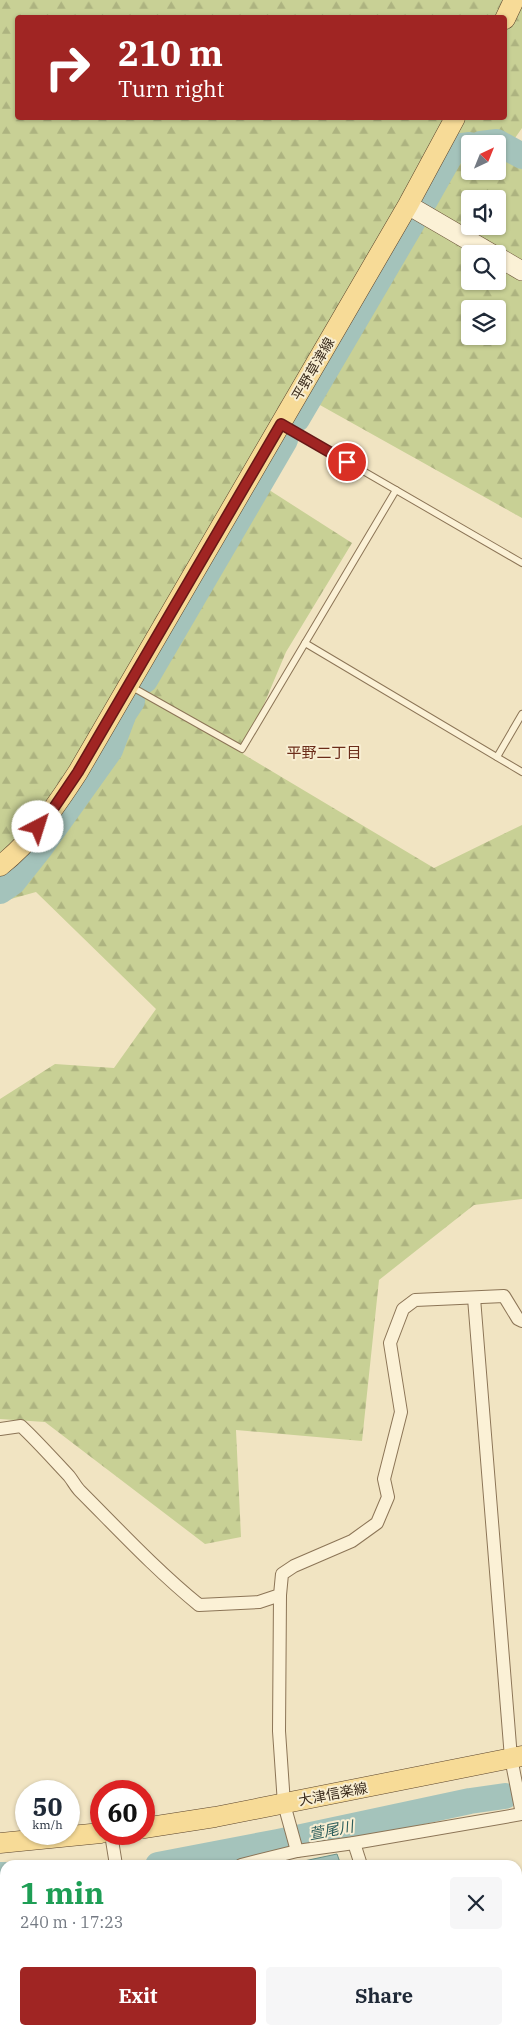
<!DOCTYPE html>
<meta charset="utf-8">
<style>
body{margin:0;font-family:"IBM Plex Serif","Noto Sans JP",serif;background:#f6f6f7;color:#1f2937;height:100vh;display:flex;flex-direction:column;font-size:19px;white-space:nowrap}
*{box-sizing:border-box;margin:0}
p{font-size:16px;color:#747a83}
.icon{flex:none;width:28px;height:28px;fill:none;stroke:currentColor;stroke-width:2;stroke-linecap:round;stroke-linejoin:round}
.map{position:relative;flex:1;overflow:hidden}
.sheet{position:absolute;left:0px;top:1860px;width:522px;height:175px;display:flex;flex-direction:column;background:#fff;border-radius:15px 15px 0 0;box-shadow:0 1px 4px #0004}
.sheet>*{flex:none}
.top-card{position:absolute;left:15px;top:15px;width:492px;height:105px;border-radius:5px;box-shadow:0 1px 4px #0004;background:#a02523;color:#fff;overflow:hidden}
.needle{width:32px;rotate:43deg}
.controls{position:absolute;left:461px;top:135px;display:grid;gap:10px}
.controls a{display:grid;place-items:center;width:45px;height:45px;border-radius:5px;background:#fff;box-shadow:0 1px 4px #0004;font-size:25px}
.speed{position:absolute;left:15px;top:1780px;display:flex;gap:10px;font-size:25px;font-weight:700;text-align:center}
.speed>*{display:grid;place-content:center;width:65px;height:65px;border-radius:50%;background:#fff;box-shadow:0 1px 4px #0004;line-height:1}
.speed small{font-size:12px;font-weight:400}
.speed .limit{border:8px solid #d22;background:#fff;color:#111}
.pin{position:absolute;display:grid;place-items:center;width:42px;height:42px;color:#fff;margin:-21px;border:2px solid #fff;border-radius:50%;box-shadow:0 1px 5px #0007}
.me{position:absolute;width:55px;margin:-28px;rotate:40deg;stroke-linejoin:round;filter:drop-shadow(0 0 4px #0008)}
.turn{display:flex;align-items:center;gap:18px;height:105px;padding:0 20px;font-size:22px}
.turn .icon{width:65px;height:65px;stroke-width:2.5}
.turn b{display:block;font-size:35px;line-height:42px}
.round{display:grid;place-items:center;flex:none;width:52px;height:52px;border-radius:5px;background:#f6f6f7}
.overview{display:flex;align-items:center;justify-content:space-between;height:85px;padding:0 20px}
h1{font-size:30px;font-weight:700;line-height:38px;color:#1e9e55}
.action{display:flex;gap:10px;margin-top:auto;padding:10px 20px}
.action a{flex:1;height:58px;border-radius:5px;background:#a02523;color:#fff;font-size:20px;font-weight:700;line-height:58px;text-align:center}
.action a+a{background:#f6f6f7;color:#1f2937}
.map>svg:first-child{display:block}
.forest{fill:url(#forest-firs);fill-rule:evenodd}
.water{fill:#a4c3bb;stroke:#6a9289}
.lines{fill:none;stroke-linecap:round;stroke-linejoin:round}
.river{stroke:#a4c3bb;stroke-width:26}
.lane-casing{stroke:#8c7557;stroke-width:8}
.street-casing{stroke:#8c7557;stroke-width:14}
.secondary-casing{stroke:#6e563b;stroke-width:20}
.primary-casing{stroke:#5a432c;stroke-width:21}
.lane{stroke:#fbf1d6;stroke-width:6}
.street{stroke:#fbf1d6;stroke-width:12}
.secondary{stroke:#fbf1d6;stroke-width:19}
.primary{stroke:#f7db97;stroke-width:20}
.route-casing{stroke:#681817;stroke-width:12}
.route{stroke:#a02523;stroke-width:9}
.labels{text-anchor:middle;dominant-baseline:central;stroke-width:4;stroke-linejoin:round;paint-order:stroke}
.street-label{font-size:14px;fill:#3b2c1d;stroke:#f8eed2}
.neighbourhood-label{font-size:15px;fill:#6b2c19;stroke:#f8eed2}
.water-label{font-size:15px;font-style:italic;fill:#2b5c5a;stroke:#f8eed2}
</style>
<div class="map">
<svg width="522" height="2035" viewBox="0 0 522 2035">
<defs>
<pattern id="forest-firs" width="22" height="20" patternUnits="userSpaceOnUse" patternTransform="scale(1.25)"><rect width="22" height="20" fill="#c8d095"/><path d="M5 1l3.5 6h-7zM16 11l3.5 6h-7z" fill="#adb380"/></pattern>
</defs>
<rect width="100%" height="100%" fill="#f1e4c2"/>
<g class="forest">
<path d="M0,0H522V128L515,138L522,142V518L302,395L252,479L352,543L286,652L243,754L434,868L522,825V1199L474,1205L379,1280L362,1441L236,1430L241,1537L205,1544L45,1422L0,1419V1099L55,1064L114,1068L156,1009L36,892L0,902ZM18,18H505V118H18ZM470,144H498V171H470ZM470,199H498V226H470ZM470,254H498V281H470ZM470,309H498V336H470Z"/>
<polygon points="518,1891 522,1896 522,2035 446,2035 456,2030 518,2030"/>
</g>
<polygon class="water" points="337,1854 341,1865 285,1865"/>
<g class="lines">
<g class="river">
<polyline points="481,144 497,142 522,156"/>
<polyline points="425,200 455,147 470,145"/>
<polyline points="297,419 412,223"/>
<polyline points="145,680 285,440"/>
<polyline points="0,891 13,882 40,848 110,750 124,713 132,701"/>
<polyline points="158,1865 278,1842 470,1801 505,1796"/>
<polyline points="0,1875 5,1875"/>
</g>
<defs>
<g id="lane">
<polyline points="282,424 522,563"/>
<polyline points="305,643 522,772"/>
<polyline points="132,687 242,749 396,490"/>
<polyline points="497,757 522,714"/>
<polyline points="70,2030 70,2035"/>
</g>
<g id="street">
<polyline points="474,1298 511,1758 522,1814"/>
<path d="M0,1429L21,1426C38,1442 53,1459 69,1476C73,1481 76,1487 80,1491C119,1530 156,1570 199,1605L259,1602L280,1595L282,1574L294,1566L352,1541L377,1523L388,1497L384,1479L401,1412L390,1343L403,1309L415,1300L504,1296L518,1319L522,1321"/>
<polyline points="280,1595 279,1731 284,1804 297,1851"/>
<polyline points="111,1834 116,1865"/>
<polyline points="354,1843 361,1865"/>
<polyline points="241,1865 297,1851 354,1843 522,1814"/>
<polyline points="0,1898 5,1898"/>
<polyline points="230,2030 236,2035"/>
<polyline points="148,2035 153,2030"/>
</g>
<g id="secondary">
<polyline points="408,205 492,254"/>
<polyline points="498,257 522,271"/>
</g>
<g id="primary">
<polyline points="505,19 514,0"/>
<path d="M0,866C32,841 56,806 78,772L408,205L455,118"/>
<polyline points="144,1828 215,1817 522,1756"/>
<polyline points="0,1843 101,1833"/>
</g>
</defs>
<use href="#lane" class="lane-casing"/>
<use href="#street" class="street-casing"/>
<use href="#secondary" class="secondary-casing"/>
<use href="#primary" class="primary-casing"/>
<use href="#lane" class="lane"/>
<use href="#street" class="street"/>
<use href="#secondary" class="secondary"/>
<use href="#primary" class="primary"/>
</g>
<g class="lines">
<defs>
<polyline id="route" points="38,827 51,812 78,772 281,424 347,462"/>
</defs>
<use href="#route" class="route-casing"/>
<use href="#route" class="route"/>
</g>
<g class="labels">
<g class="street-label">
<text transform="translate(313 369) rotate(-60)">平野草津線</text>
<text transform="translate(333 1794) rotate(-11)">大津信楽線</text>
</g>
<g class="neighbourhood-label">
<text x="324" y="752">平野二丁目</text>
</g>
<g class="water-label">
<text transform="translate(331 1830) rotate(-11)">萱尾川</text>
</g>
</g>
</svg>
<div class="controls">
<a><svg class="needle" viewBox="-14 -14 28 28"><path d="M0-13l5 13h-10z" fill="#e53935"/><path d="M0 13l5-13h-10z" fill="#747a83"/></svg></a>
<a><svg class="icon" aria-label="sound" viewBox="0 0 24 24"><path d="M4 9h4l5-4v14l-5-4H4zM17 9q2 3 0 6"/></svg></a>
<a><svg class="icon" aria-label="search" viewBox="0 0 24 24"><circle cx="10" cy="10" r="6"/><path d="M15 15l6 6"/></svg></a>
<a><svg class="icon" aria-label="layers" viewBox="0 0 24 24"><path d="M12 4l9 5-9 5-9-5zM3 14l9 5 9-5"/></svg></a>
</div>
<div class="speed"><div>50<small>km/h</small></div><div class="limit">60</div></div>
<div class="pin" style="left:347px;top:462px;background:#d93025"><svg class="icon" aria-label="arrive" viewBox="0 0 24 24"><path d="M6 21V4h12l-3 4 3 4H6"/></svg></div>
<svg class="me" style="left:38px;top:827px" viewBox="-20 -20 40 40"><circle r="19" fill="#fff"/><path d="M0-13L10 11 0 6-10 11z" fill="#a02523"/></svg>
<div class="top-card">
<div class="turn"><svg class="icon" aria-label="right" viewBox="0 0 24 24"><path d="M7 20v-9h11M14 6l5 5-5 5"/></svg><div><b>210 m</b>Turn right</div></div>
</div>
<section class="sheet">
<div class="overview"><div><h1>1 min</h1><p>240 m · 17:23</p></div><a class="round"><svg class="icon" aria-label="close" viewBox="0 0 24 24"><path d="M6 6l12 12M18 6L6 18"/></svg></a></div>
<div class="action"><a>Exit</a><a>Share</a></div>
</section>
</div>
